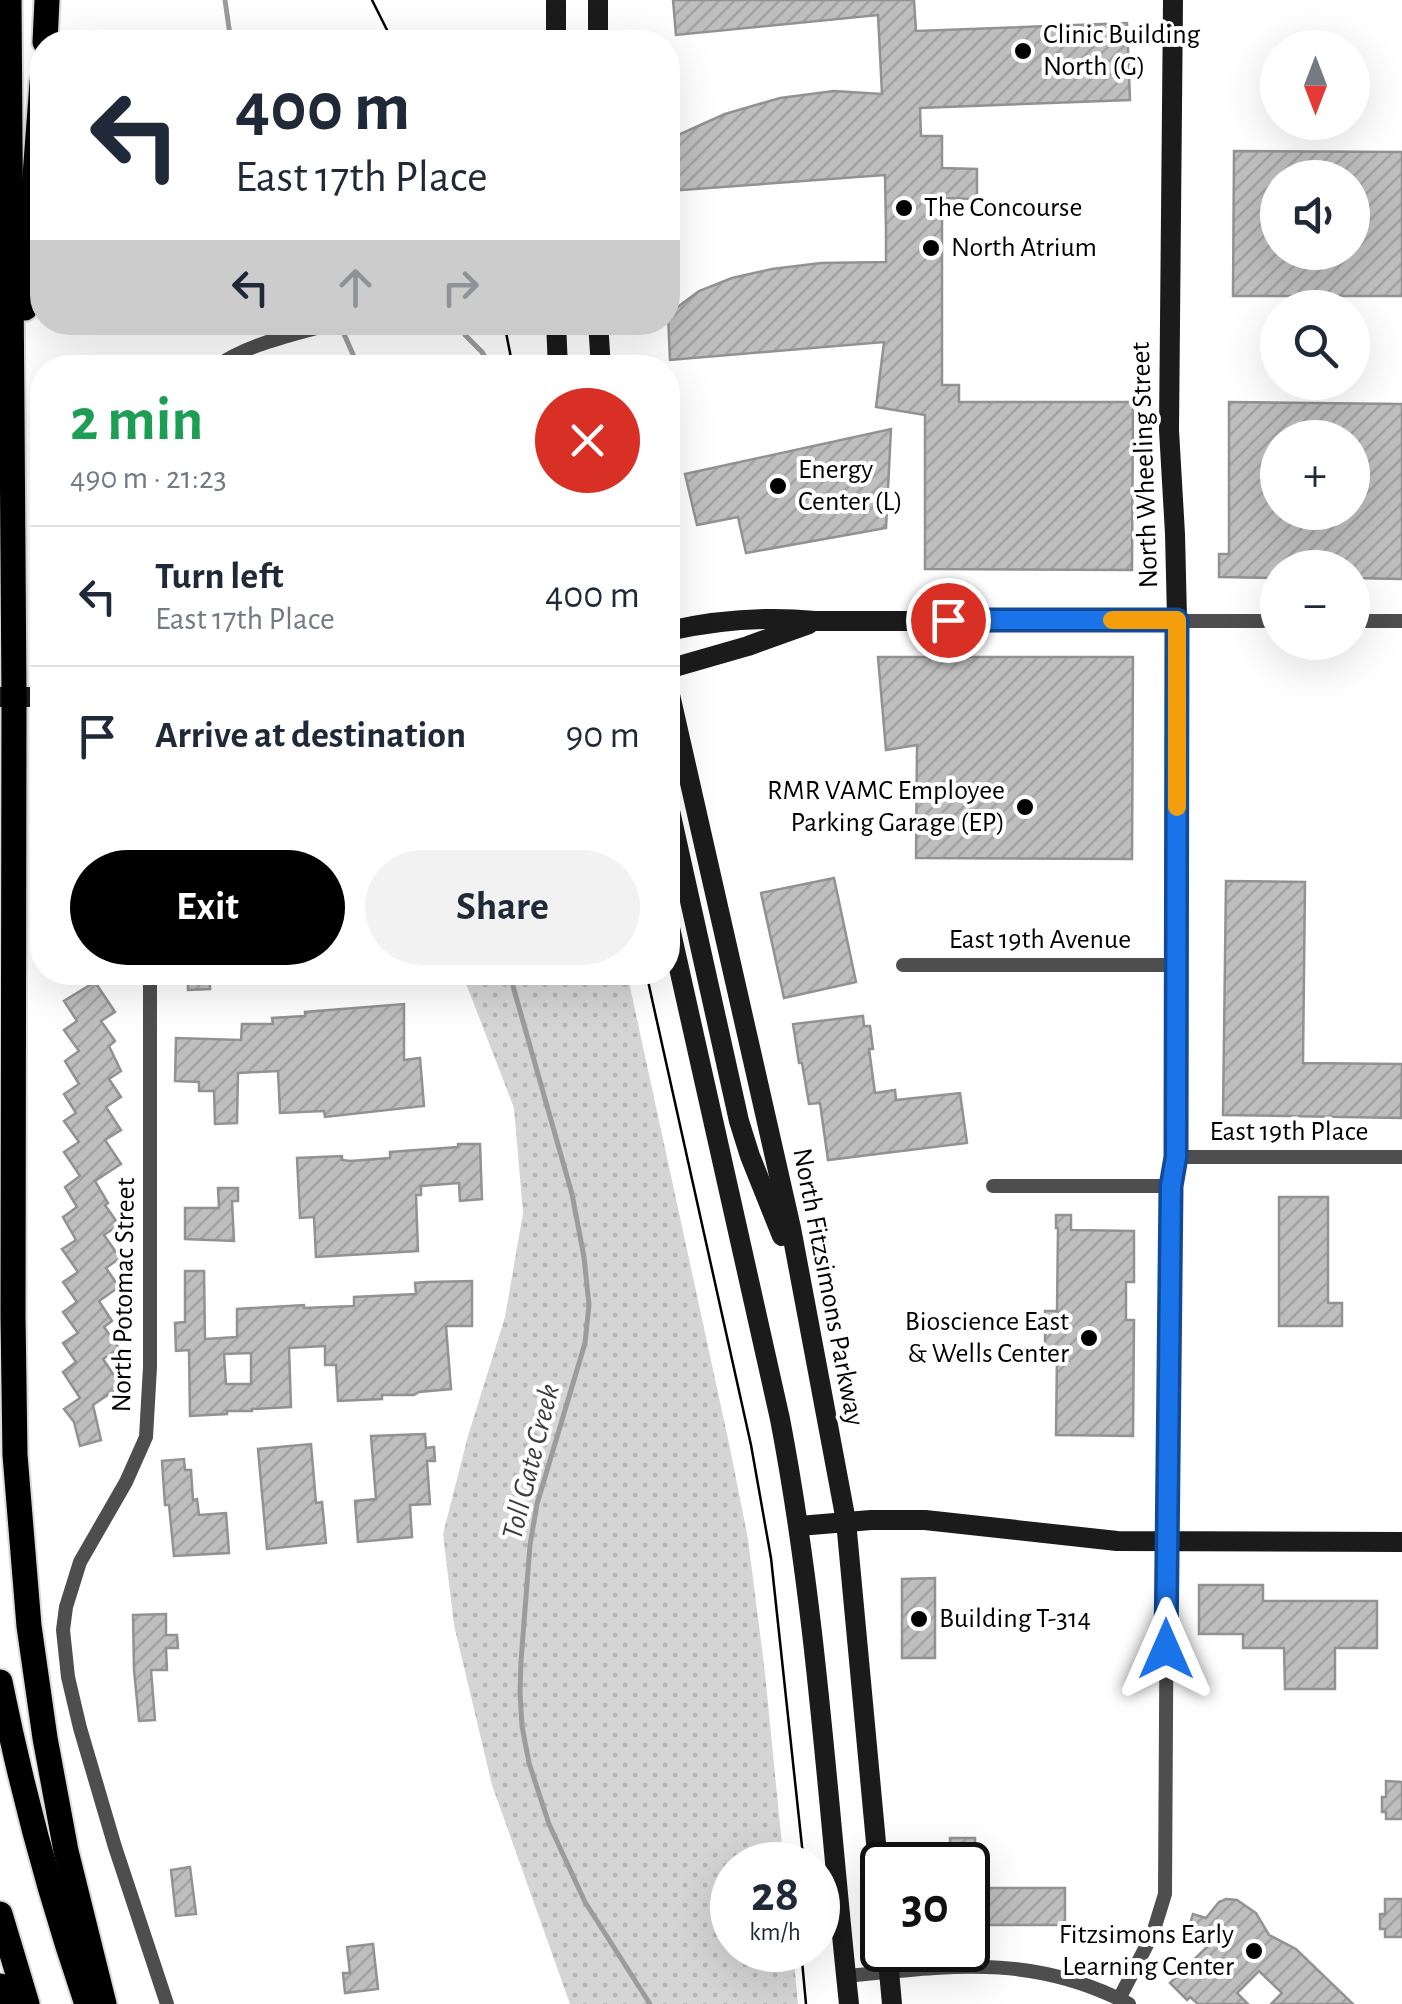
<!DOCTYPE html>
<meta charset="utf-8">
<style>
body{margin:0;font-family:"Alegreya Sans",sans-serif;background:#f2f2f3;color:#1f2937;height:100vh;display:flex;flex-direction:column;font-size:38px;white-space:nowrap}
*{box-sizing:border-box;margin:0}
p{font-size:32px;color:#747a83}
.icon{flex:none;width:55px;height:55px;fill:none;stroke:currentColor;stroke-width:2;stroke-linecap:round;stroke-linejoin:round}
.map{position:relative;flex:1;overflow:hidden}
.drawer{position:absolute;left:30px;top:355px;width:650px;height:630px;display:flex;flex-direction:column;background:#fff;border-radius:40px;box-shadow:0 10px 40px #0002}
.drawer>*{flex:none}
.guide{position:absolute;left:30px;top:30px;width:650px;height:305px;border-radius:40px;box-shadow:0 10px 40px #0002;background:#fff;color:#1f2937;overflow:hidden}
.needle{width:65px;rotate:180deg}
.buttons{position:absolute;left:1260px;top:30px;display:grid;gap:20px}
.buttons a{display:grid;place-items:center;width:110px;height:110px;border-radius:50%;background:#fff;box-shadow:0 10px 40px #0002;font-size:50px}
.speed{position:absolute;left:710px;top:1842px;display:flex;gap:20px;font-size:50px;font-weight:700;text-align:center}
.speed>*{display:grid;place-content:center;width:130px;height:130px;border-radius:50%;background:#fff;box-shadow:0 10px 40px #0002;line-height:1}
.speed small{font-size:25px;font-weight:400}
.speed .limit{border:5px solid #111;border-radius:15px;background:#fff;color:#111}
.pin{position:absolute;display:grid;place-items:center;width:85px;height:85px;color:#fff;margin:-42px;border:5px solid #fff;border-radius:50%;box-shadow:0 2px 10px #0007}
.me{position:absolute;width:110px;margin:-55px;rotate:0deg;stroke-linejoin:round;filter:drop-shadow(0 0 8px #0008)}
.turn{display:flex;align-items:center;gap:35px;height:210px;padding:0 40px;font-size:45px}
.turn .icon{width:130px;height:130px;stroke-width:2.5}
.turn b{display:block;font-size:70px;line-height:85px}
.lanes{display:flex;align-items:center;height:95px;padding:0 40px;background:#0003;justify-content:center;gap:50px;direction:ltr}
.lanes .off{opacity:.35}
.round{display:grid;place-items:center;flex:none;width:105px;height:105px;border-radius:52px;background:#f2f2f3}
.overview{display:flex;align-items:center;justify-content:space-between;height:170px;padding:0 40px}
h1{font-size:60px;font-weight:700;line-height:75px;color:#1e9e55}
.cta{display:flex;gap:20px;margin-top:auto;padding:20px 40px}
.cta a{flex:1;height:115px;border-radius:60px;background:#000;color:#fff;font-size:40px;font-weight:700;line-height:115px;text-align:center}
.cta a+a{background:#f2f2f3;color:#1f2937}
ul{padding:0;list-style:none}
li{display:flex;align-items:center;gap:30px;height:140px;padding:0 40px;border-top:2px solid #e0e1e3}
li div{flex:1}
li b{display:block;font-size:38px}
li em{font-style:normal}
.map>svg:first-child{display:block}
.grass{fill:url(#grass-dots)}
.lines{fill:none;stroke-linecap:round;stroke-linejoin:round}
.stream{stroke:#9c9c9c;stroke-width:5}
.building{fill:url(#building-hatch);stroke:#929292;stroke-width:2.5;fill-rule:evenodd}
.highway-casing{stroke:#dbdbdb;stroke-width:29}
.street{stroke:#4e4e4e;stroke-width:14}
.secondary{stroke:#1b1b1b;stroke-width:20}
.highway{stroke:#000;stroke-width:25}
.tram{stroke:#000;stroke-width:2.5}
.route-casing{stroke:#114b97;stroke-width:25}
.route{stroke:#1a73e8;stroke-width:18}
.slow{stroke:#f59e0b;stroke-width:18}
.poi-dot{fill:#000;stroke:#fff;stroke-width:4}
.labels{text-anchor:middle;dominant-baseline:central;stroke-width:8;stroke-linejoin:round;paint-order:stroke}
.poi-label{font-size:28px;fill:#000;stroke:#fff;text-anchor:start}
.street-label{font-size:28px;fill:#000;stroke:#fff}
.water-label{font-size:30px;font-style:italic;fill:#3d3d3d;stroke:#fff}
</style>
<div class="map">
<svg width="1402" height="2004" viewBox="0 0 1402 2004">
<defs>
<pattern id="grass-dots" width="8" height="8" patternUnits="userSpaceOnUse" patternTransform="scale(2.5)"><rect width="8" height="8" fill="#d5d5d5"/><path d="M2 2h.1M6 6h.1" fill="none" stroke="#b5b5b5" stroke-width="1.8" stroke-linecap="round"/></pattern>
<pattern id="building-hatch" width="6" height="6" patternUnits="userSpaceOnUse" patternTransform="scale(2.5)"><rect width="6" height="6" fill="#bebebe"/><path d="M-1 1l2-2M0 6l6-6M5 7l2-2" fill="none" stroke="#a2a2a2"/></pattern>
</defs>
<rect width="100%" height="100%" fill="#fff"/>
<polygon class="grass" points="462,973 627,973 730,1448 748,1539 765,1673 784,1865 732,1865 732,1950 793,1950 798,2004 570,2004 492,1785 454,1625 443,1534 468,1436 505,1317 523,1213 514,1108"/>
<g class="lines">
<g class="stream">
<polyline points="225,0 231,42"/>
<polyline points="340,325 359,368"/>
<polyline points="465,335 482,352 491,368"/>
<polyline points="509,972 572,1194 584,1257 589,1305 585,1343 537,1504 530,1545 521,1661 520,1693 522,1726 529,1763 549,1824 585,1902 650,2004"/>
</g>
</g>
<g class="building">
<polygon points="673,0 914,0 916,31 1127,23 1130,100 920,108 921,136 942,136 942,168 977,169 977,199 942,198 942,385 959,385 959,402 1133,402 1132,570 925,569 925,415 876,407 884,342 670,360 668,314 699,291 732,278 772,269 821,263 886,262 886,232 885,175 669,191 669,139 696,127 725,114 780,98 834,91 882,94 878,15 676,35"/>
<path d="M1234,151L1402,152V296H1233ZM1278,178H1352V252H1278Z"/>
<path d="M1229,402L1402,404V579L1352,578V568H1278V578L1219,577V554H1229ZM1278,438H1352V512H1278Z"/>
<polygon points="891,429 886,528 746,553 738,517 697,525 685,474"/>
<polygon points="878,657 1133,657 1132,859 916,858 917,745 886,750"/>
<polygon points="834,878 856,982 784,998 761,893"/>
<polygon points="1226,881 1305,882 1303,1063 1402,1064 1401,1118 1223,1115"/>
<polygon points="188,972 210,972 210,989 188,990"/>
<polygon points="95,982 115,1012 101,1021 115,1041 109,1046 121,1071 109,1079 121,1097 106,1107 121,1130 105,1140 121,1164 95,1181 108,1203 105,1205 119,1225 104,1235 120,1258 106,1268 119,1287 99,1301 112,1321 104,1327 119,1348 103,1359 121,1386 93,1405 101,1440 80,1446 74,1422 64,1409 80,1398 63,1372 76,1362 63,1343 78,1333 63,1312 77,1302 63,1282 78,1272 62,1249 76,1240 63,1217 77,1207 65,1187 80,1176 64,1152 79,1142 64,1121 76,1113 64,1094 79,1084 65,1061 79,1051 64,1030 77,1021 64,1001"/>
<polygon points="404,1004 404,1060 420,1058 424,1106 325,1117 324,1111 280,1113 278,1071 238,1073 237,1123 215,1124 214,1091 199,1091 199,1082 175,1081 176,1038 241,1040 242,1024 273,1024 272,1018 305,1016 305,1012"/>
<polygon points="863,1016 864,1026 870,1026 873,1049 869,1049 875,1093 895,1090 896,1100 960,1093 967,1143 828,1160 820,1103 809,1104 802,1063 799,1063 793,1024"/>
<polygon points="458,1144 480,1144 482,1199 460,1201 459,1183 421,1186 421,1195 416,1195 418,1251 316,1257 314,1217 300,1218 297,1158 342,1156 342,1160 350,1161 390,1158 390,1152 458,1147"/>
<polygon points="218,1188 238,1188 238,1201 232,1201 234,1241 185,1239 185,1208 219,1208"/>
<polygon points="1279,1197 1328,1197 1328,1303 1342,1303 1342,1326 1279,1326"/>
<polygon points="1056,1215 1071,1215 1071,1230 1134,1231 1134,1282 1126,1282 1126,1320 1134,1320 1133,1436 1056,1435 1057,1356 1045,1356 1045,1311 1057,1311 1058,1228 1056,1228"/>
<path d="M185,1271H204L205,1339L237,1337V1309L304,1305V1308L354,1306V1297L416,1294L415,1283L427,1282L472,1281V1326H446L451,1389L419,1392L414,1395H382V1399L338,1401L336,1365H325V1346L289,1348L291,1407L252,1409V1411H227V1414L190,1416L189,1350L176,1351L175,1323L185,1322ZM251,1353V1384H226L224,1354Z"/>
<polygon points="425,1434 426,1448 434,1447 435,1461 427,1461 430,1504 410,1505 412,1537 358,1542 355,1501 376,1499 371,1436"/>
<polygon points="311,1444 316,1503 322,1502 326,1543 267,1549 258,1449"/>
<polygon points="184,1459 185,1470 191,1470 193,1500 197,1499 199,1515 226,1513 229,1553 174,1556 169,1505 165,1505 162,1461"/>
<polygon points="935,1578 935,1658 902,1658 902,1579"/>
<polygon points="1199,1585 1263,1585 1263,1601 1377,1601 1377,1648 1335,1648 1335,1689 1285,1689 1284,1648 1243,1648 1243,1634 1199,1634"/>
<polygon points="166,1614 166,1635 177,1635 178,1648 166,1648 167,1670 151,1670 155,1720 139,1721 134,1670 133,1615"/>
<polygon points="1386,1781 1402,1782 1402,1819 1386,1819 1386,1812 1382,1812 1382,1797 1386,1797"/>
<polygon points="950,1838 975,1838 975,1861 966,1861 966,1865 924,1865 924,1845 950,1845"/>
<polygon points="190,1867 196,1914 176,1916 171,1870"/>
<rect x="968" y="1888" width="97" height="37"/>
<polygon points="1226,1899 1237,1900 1256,1913 1269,1935 1296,1949 1353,2004 1271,2004 1282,1993 1259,1971 1237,1993 1248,2004 1198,2004 1190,1997 1187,2000 1170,1983 1210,1944 1186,1937 1193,1914 1206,1918 1219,1902"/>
<polygon points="1385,1899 1402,1899 1402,1937 1385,1937 1385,1929 1380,1929 1380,1914 1385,1914"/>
<polygon points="373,1944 378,1989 345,1993 343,1973 350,1973 347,1947"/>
</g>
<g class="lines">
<defs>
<g id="highway">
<polyline points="9,0 14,697 13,1317 15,1455 29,1626 45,1738 66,1851 104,2004"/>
<polyline points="45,42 47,0"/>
<polyline points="25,308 42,83"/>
<path d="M0,1682C22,1791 51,1899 87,2004"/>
<polyline points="0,1914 27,2004"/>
<polyline points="0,1986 7,2004"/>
</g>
</defs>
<use href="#highway" class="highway-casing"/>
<g class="street">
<path d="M214,368C250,342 295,335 337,322"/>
<polyline points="1177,621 1278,621"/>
<polyline points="1352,621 1402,621"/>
<polyline points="903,965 1176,965"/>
<polyline points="150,972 150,1367 146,1437 126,1482 80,1562 66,1607 63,1630 68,1677 80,1728 115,1847 167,2004"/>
<polyline points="1175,1157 1402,1157"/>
<polyline points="993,1186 1171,1186"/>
<path d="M846,1976C949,1966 1033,1953 1129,2004"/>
<polyline points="1119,1999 1153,1933 1165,1894 1167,1543"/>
</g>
<g class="secondary">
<polyline points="598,0 598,42"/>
<polyline points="556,42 556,0"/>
<polyline points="556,322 558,368"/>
<polyline points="598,322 601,368"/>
<path d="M668,631C717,620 765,616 815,621H1177"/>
<polyline points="668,669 748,646 809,624"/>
<polyline points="668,686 791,1228 846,1521 882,1907"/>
<polyline points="0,697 42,697"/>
<polyline points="668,802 739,1121 750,1156 782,1236"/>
<path d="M668,919L780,1419C817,1612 828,1809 849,2004"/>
<polyline points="799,1526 871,1520 925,1520 1117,1541 1402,1542"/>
<polyline points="1167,1543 1171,1186 1175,1157 1178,660 1175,534 1169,430 1173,0"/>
<polyline points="887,1950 892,2004"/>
</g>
<use href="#highway" class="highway"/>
<g class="tram">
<polyline points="372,0 393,42"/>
<polyline points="504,322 513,368"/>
<polyline points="646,972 751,1445 771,1558 804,1865"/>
<polyline points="801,1950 806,2004"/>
</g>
</g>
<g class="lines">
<defs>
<polyline id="route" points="948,620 1177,620 1176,1157 1171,1186 1166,1649"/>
</defs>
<use href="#route" class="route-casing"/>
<use href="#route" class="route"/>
<polyline class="slow" points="1112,620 1177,620 1177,807"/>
</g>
<g class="poi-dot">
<circle cx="1023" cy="51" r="10"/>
<circle cx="904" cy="208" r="10"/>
<circle cx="931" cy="248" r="10"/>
<circle cx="778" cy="486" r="10"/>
<circle cx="1025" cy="807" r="10"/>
<circle cx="1089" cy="1338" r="10"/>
<circle cx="919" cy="1619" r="10"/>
<circle cx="1254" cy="1951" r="10"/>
</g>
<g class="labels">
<g class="poi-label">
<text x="1043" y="35">Clinic Building<tspan x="1043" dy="32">North (G)</tspan></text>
<text x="924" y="208">The Concourse</text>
<text x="951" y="248">North Atrium</text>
<text x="798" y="470">Energy<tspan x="798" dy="32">Center (L)</tspan></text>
<text x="1005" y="791" text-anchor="end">RMR VAMC Employee<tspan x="1005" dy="32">Parking Garage (EP)</tspan></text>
<text x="1069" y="1322" text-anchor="end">Bioscience East<tspan x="1069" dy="32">&amp; Wells Center</tspan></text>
<text x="939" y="1619">Building T-314</text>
<text x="1234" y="1935" text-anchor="end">Fitzsimons Early<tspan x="1234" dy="32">Learning Center</tspan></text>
</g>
<g class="street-label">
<text transform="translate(1145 465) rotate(-92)">North Wheeling Street</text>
<text x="1040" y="940">East 19th Avenue</text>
<text x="1289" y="1132">East 19th Place</text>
<text transform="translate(828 1287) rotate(79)">North Fitzsimons Parkway</text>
<text transform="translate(124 1295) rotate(-89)">North Potomac Street</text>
</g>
<g class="water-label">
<text transform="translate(531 1462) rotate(-76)">Toll Gate Creek</text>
</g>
</g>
</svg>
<div class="buttons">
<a><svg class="needle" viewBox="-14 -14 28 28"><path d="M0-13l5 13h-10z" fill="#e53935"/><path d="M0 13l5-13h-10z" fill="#747a83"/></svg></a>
<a><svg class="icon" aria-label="sound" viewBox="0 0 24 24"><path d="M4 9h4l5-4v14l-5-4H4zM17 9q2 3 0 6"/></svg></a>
<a><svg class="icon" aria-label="search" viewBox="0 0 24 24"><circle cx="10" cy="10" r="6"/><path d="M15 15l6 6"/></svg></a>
<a>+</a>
<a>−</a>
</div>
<div class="speed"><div>28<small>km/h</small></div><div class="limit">30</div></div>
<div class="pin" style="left:948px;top:620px;background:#d93025"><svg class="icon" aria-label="arrive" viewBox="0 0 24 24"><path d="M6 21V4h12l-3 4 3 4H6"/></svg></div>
<svg class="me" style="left:1166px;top:1649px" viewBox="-20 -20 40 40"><path d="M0-17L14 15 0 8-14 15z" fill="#1a73e8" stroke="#fff" stroke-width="4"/></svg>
<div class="guide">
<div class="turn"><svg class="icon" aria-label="left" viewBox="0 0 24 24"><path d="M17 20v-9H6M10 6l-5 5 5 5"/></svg><div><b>400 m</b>East 17th Place</div></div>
<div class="lanes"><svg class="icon" aria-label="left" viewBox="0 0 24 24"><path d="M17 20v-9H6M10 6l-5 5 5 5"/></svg><svg class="icon off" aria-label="ahead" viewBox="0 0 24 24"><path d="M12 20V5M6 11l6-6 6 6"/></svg><svg class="icon off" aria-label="right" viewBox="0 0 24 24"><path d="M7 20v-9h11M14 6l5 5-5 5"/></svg></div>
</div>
<section class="drawer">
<div class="overview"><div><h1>2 min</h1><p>490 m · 21:23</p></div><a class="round" style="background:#d93025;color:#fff"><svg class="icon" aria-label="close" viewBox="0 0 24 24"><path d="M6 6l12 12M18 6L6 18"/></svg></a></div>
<ul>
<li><svg class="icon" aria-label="left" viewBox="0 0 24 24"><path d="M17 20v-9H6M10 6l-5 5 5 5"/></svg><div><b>Turn left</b><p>East 17th Place</p></div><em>400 m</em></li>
<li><svg class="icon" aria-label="arrive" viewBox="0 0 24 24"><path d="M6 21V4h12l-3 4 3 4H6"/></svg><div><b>Arrive at destination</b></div><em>90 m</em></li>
</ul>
<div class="cta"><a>Exit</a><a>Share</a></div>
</section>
</div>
